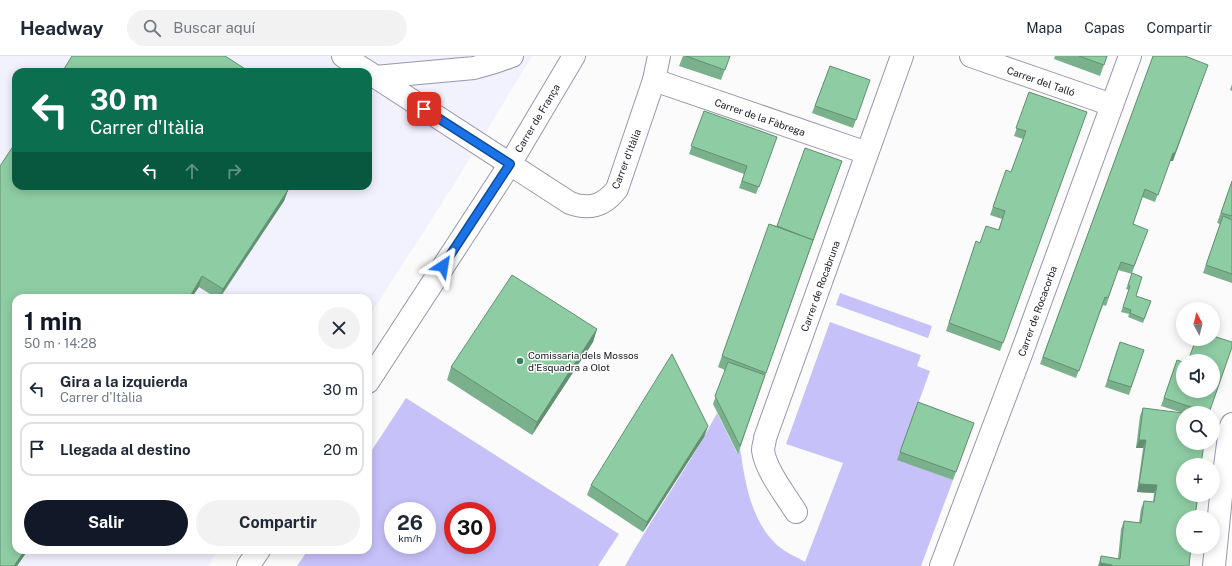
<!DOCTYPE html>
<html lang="es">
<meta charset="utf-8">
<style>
body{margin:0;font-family:"Public Sans",sans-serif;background:#f2f2f3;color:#1f2937;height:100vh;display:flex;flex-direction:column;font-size:15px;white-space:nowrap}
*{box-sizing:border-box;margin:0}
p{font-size:13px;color:#747a83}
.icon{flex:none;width:22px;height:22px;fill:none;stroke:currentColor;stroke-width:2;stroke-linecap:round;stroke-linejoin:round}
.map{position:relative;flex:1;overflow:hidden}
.panel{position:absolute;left:12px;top:238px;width:360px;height:260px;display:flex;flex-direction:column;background:#fff;border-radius:12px;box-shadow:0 2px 10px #0003}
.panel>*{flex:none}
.hud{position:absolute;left:12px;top:12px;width:360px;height:122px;border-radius:12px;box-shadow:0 2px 10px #0003;background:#0b6e4f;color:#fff;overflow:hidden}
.needle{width:26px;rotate:353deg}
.tools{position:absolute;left:1176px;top:246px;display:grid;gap:8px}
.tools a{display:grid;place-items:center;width:44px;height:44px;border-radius:50%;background:#fff;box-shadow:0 2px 10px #0003;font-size:20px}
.speed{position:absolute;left:384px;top:446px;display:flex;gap:8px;font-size:20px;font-weight:700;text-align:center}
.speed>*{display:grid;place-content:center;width:52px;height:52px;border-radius:50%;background:#fff;box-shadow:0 2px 10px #0003;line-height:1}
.speed small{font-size:10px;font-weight:400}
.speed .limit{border:6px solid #d22;background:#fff;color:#111}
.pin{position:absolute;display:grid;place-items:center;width:34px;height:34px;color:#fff;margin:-17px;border-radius:8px;box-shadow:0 2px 6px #0006}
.me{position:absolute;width:44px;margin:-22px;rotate:33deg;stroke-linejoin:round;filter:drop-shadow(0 0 3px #0008)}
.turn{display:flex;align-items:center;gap:14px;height:84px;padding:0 12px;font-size:18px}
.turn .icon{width:52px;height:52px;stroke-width:2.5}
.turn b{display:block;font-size:28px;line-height:34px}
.lanes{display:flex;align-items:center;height:38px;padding:0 12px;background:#0003;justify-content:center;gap:20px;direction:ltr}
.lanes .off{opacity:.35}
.round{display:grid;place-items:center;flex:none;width:42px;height:42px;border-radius:21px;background:#f2f2f3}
.head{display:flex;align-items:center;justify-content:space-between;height:68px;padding:0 12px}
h1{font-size:24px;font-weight:700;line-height:30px;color:#111827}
.button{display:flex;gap:8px;margin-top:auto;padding:8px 12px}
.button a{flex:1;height:46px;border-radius:24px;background:#111827;color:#fff;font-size:16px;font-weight:700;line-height:46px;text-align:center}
.button a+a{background:#f2f2f3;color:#1f2937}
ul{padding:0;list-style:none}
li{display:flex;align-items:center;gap:12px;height:54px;margin:0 8px 6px;padding:0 4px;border:2px solid #e0e1e3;border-radius:12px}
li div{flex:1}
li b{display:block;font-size:15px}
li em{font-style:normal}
header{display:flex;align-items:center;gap:24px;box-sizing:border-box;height:56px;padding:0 20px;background:#fff;border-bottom:1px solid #e0e1e3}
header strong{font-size:19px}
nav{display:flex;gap:22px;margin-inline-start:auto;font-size:14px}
.search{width:280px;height:36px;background:#f2f2f3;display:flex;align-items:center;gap:10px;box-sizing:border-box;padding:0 14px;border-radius:22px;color:#747a83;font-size:15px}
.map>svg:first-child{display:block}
.built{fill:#f2f1fe;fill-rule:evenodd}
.green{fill:#c7c1fa;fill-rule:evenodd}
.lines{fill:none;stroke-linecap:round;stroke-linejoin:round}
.minor-casing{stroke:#9996ad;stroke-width:24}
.minor{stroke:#fff;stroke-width:22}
.wall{fill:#7ab08c}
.shaded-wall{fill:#639072}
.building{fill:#8ecda3;stroke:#639072}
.route-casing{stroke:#114b97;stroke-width:10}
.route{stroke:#1a73e8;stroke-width:7}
.poi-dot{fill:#358656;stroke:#fff;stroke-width:1.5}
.labels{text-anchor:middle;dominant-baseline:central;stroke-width:3;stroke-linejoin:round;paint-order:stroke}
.street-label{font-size:10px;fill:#18171f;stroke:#fff}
.poi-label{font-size:10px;fill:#18171f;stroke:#fff;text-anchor:start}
</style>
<header>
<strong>Headway</strong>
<div class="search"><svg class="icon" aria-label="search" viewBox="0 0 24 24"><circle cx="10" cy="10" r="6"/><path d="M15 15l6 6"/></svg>Buscar aquí</div>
<nav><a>Mapa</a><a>Capas</a><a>Compartir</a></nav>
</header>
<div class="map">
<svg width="1232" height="510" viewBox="0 0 1232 510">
<rect width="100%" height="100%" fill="#fbfbfb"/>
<path class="built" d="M0,0H532L453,130L368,262V242H16V494H218L208,510H0ZM16,16H368V130H16Z"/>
<g class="green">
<polygon points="840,237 932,270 928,282 836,249"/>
<path d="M830,266L921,299L917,310L930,315L898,403L953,424L921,510H625C654,458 689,410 717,357L737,397L740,392C745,425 750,461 774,486C782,495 795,500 805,506L843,407L786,388Z"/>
<path d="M406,342L619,478L598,510H297L308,494H368V400ZM393,455H427V489H393ZM453,455H487V489H453Z"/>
</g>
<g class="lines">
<defs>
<g id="minor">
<polyline points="343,0 368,16"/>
<polyline points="971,0 1112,49"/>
<path d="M368,16L570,147C589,154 604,150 617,133L654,24L659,0"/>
<polyline points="375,21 474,12 495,6 512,0"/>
<polyline points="654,24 867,97"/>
<polyline points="368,326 510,108 574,0"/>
<path d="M796,456C786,440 765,413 763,394C763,390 765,386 765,382L902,0"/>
<polyline points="248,510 259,494"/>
<polyline points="941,510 1020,301 1130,0"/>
<polyline points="1214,510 1221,440 1230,373 1232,368"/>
</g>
</defs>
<use href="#minor" class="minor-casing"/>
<use href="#minor" class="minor"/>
</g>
<g class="wall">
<polygon points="683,0 730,0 721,24 679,10"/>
<polygon points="1055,0 1107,0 1100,20 1054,3"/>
<polygon points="1153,0 1173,105 1170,105 1155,146 1142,141 1133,168 1148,174 1132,217 1136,240 1151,245 1143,267 1128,261 1129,258 1121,256 1129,234 1126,233 1132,218 1118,214 1106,250 1103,249 1076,322 1040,308"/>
<polygon points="830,10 870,24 853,72 812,57"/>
<polygon points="1232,28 1232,35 1230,34"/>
<polygon points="1029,36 1087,56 1000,295 946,275 976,185 980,187 998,174 1002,163 990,159 1006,114 1011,116 1023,83 1014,80"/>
<polygon points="704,55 777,81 756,138 739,132 744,118 689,98"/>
<polygon points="16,86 16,130 289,130 286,133 288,134 284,145 220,242 216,242 199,231 191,242 16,242 16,494 28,494 17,510 0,510 0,110"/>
<polygon points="842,105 765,320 738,398 713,348 725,314 718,311 769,168 777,170"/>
<polygon points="1232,125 1232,227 1203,217 1220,168 1217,167"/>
<polygon points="597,273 593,286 532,379 447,324 451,311"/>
<polygon points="1117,294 1144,294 1129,339 1105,331"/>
<polygon points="1177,304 1209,357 1183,357 1161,350"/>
<polygon points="918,346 974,367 953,424 897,404"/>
<polygon points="1143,352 1189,510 1098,510 1101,500 1118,503 1121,473 1124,465 1139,467 1141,453 1144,445 1153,446 1154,437 1137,436 1143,392 1136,392 1140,360"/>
<polygon points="708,370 704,381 643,476 587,439 591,429"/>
</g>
<g class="shaded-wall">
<polygon points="1208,9 1173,105 1170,105"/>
<polygon points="286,130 289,130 283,137"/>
<polygon points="288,134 284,145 219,242 223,233"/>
<polygon points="202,220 199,231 191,242 189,242"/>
<polygon points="597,273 593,286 532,379 537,366"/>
<polygon points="708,370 704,381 643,476 647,466"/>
<polygon points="1139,384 1146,384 1143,392 1136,392"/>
<polygon points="1139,428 1157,429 1154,437 1137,436"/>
<polygon points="25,494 28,494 17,510 14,510"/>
<polygon points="1100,507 1112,509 1111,510 1099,510"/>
</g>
<g class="building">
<polygon points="72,0 225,0 250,16 62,16"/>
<polygon points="686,0 730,0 725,14"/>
<polygon points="1079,0 1107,0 1104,9"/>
<polygon points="1153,0 1185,0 1208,9 1175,97 1173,97 1158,139 1145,133 1133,168 1148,174 1134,210 1121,206 1108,242 1105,241 1079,315 1043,301"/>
<polygon points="830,10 870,24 856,64 815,50"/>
<polygon points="1029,36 1087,56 1003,287 949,267 976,185 980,187 986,170 999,174 1005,155 993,151 1006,114 1011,116 1026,75 1016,72"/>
<polygon points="704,55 777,81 759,131 742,125 747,110 691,90"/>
<polygon points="16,86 16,130 281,130 288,134 223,233 202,220 189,242 16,242 16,494 25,494 14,510 0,510 0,110"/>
<polygon points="805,92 842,105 813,184 777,170"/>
<polygon points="1232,125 1232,160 1221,157"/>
<polygon points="1223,160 1232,164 1232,218 1206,209"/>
<polygon points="769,168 813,184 766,317 722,300"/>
<polygon points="1132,217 1142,221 1136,240 1151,245 1144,263 1130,257 1131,254 1123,251 1130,230 1128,229"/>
<polygon points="512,219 597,273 537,366 451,311"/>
<polygon points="1213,280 1232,286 1232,291 1209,357 1164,342 1177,304 1183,306 1183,335 1213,335 1213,305 1188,305 1196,283 1213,283"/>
<polygon points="1120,286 1144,294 1131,331 1108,324"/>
<polygon points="672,298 708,370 647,466 591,429"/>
<polygon points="728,306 765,319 740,390 715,340"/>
<polygon points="918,346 974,367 956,416 900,396"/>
<polygon points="1143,352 1183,357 1183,387 1204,387 1201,409 1183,409 1183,439 1198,439 1195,461 1183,461 1183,491 1191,491 1189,510 1112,510 1112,509 1100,507 1101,500 1120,503 1124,465 1141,467 1144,445 1154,446 1157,429 1139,428 1146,384 1139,384"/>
</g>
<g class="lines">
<defs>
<polyline id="route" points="424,53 510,108 443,210"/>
</defs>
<use href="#route" class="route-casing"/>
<use href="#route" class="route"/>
</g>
<circle class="poi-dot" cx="520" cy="305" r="4"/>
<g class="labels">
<g class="street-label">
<text transform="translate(1041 25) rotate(19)">Carrer del Talló</text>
<text transform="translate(760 61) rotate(19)">Carrer de la Fàbrega</text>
<text transform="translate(537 62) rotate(-59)">Carrer de França</text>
<text transform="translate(626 103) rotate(-69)">Carrer d'Itàlia</text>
<text transform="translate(820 230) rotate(-70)">Carrer de Rocabruna</text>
<text transform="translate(1037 255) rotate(-70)">Carrer de Rocacorba</text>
</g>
<g class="poi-label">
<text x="528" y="299">Comissaria dels Mossos<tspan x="528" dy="12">d'Esquadra a Olot</tspan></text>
</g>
</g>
</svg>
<div class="tools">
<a><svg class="needle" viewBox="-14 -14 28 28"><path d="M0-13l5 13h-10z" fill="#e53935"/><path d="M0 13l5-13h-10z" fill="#747a83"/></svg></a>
<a><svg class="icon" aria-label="sound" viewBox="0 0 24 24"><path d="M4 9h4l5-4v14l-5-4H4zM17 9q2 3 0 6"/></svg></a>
<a><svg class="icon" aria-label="search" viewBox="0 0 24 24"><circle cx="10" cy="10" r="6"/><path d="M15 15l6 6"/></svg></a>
<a>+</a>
<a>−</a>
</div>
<div class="speed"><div>26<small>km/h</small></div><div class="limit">30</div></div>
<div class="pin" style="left:424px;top:53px;background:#d93025"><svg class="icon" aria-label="arrive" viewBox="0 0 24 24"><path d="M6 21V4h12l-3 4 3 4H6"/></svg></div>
<svg class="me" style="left:443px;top:210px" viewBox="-20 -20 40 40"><path d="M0-17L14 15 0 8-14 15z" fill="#1a73e8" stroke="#fff" stroke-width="4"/></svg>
<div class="hud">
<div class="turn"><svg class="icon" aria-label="left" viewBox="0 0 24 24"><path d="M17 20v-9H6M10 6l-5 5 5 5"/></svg><div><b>30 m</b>Carrer d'Itàlia</div></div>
<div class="lanes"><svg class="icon" aria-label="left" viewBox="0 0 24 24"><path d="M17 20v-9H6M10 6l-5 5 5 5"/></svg><svg class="icon off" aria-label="ahead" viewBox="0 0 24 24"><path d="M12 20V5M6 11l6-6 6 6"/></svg><svg class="icon off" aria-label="right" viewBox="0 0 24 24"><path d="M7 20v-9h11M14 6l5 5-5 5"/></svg></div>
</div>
<section class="panel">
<div class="head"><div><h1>1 min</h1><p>50 m · 14:28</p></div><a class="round"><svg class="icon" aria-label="close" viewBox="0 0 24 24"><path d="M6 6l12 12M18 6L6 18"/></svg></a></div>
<ul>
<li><svg class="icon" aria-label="left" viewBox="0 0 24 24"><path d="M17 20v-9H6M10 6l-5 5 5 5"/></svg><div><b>Gira a la izquierda</b><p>Carrer d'Itàlia</p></div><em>30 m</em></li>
<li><svg class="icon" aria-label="arrive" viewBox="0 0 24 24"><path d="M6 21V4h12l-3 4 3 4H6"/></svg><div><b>Llegada al destino</b></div><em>20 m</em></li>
</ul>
<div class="button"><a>Salir</a><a>Compartir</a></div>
</section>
</div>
